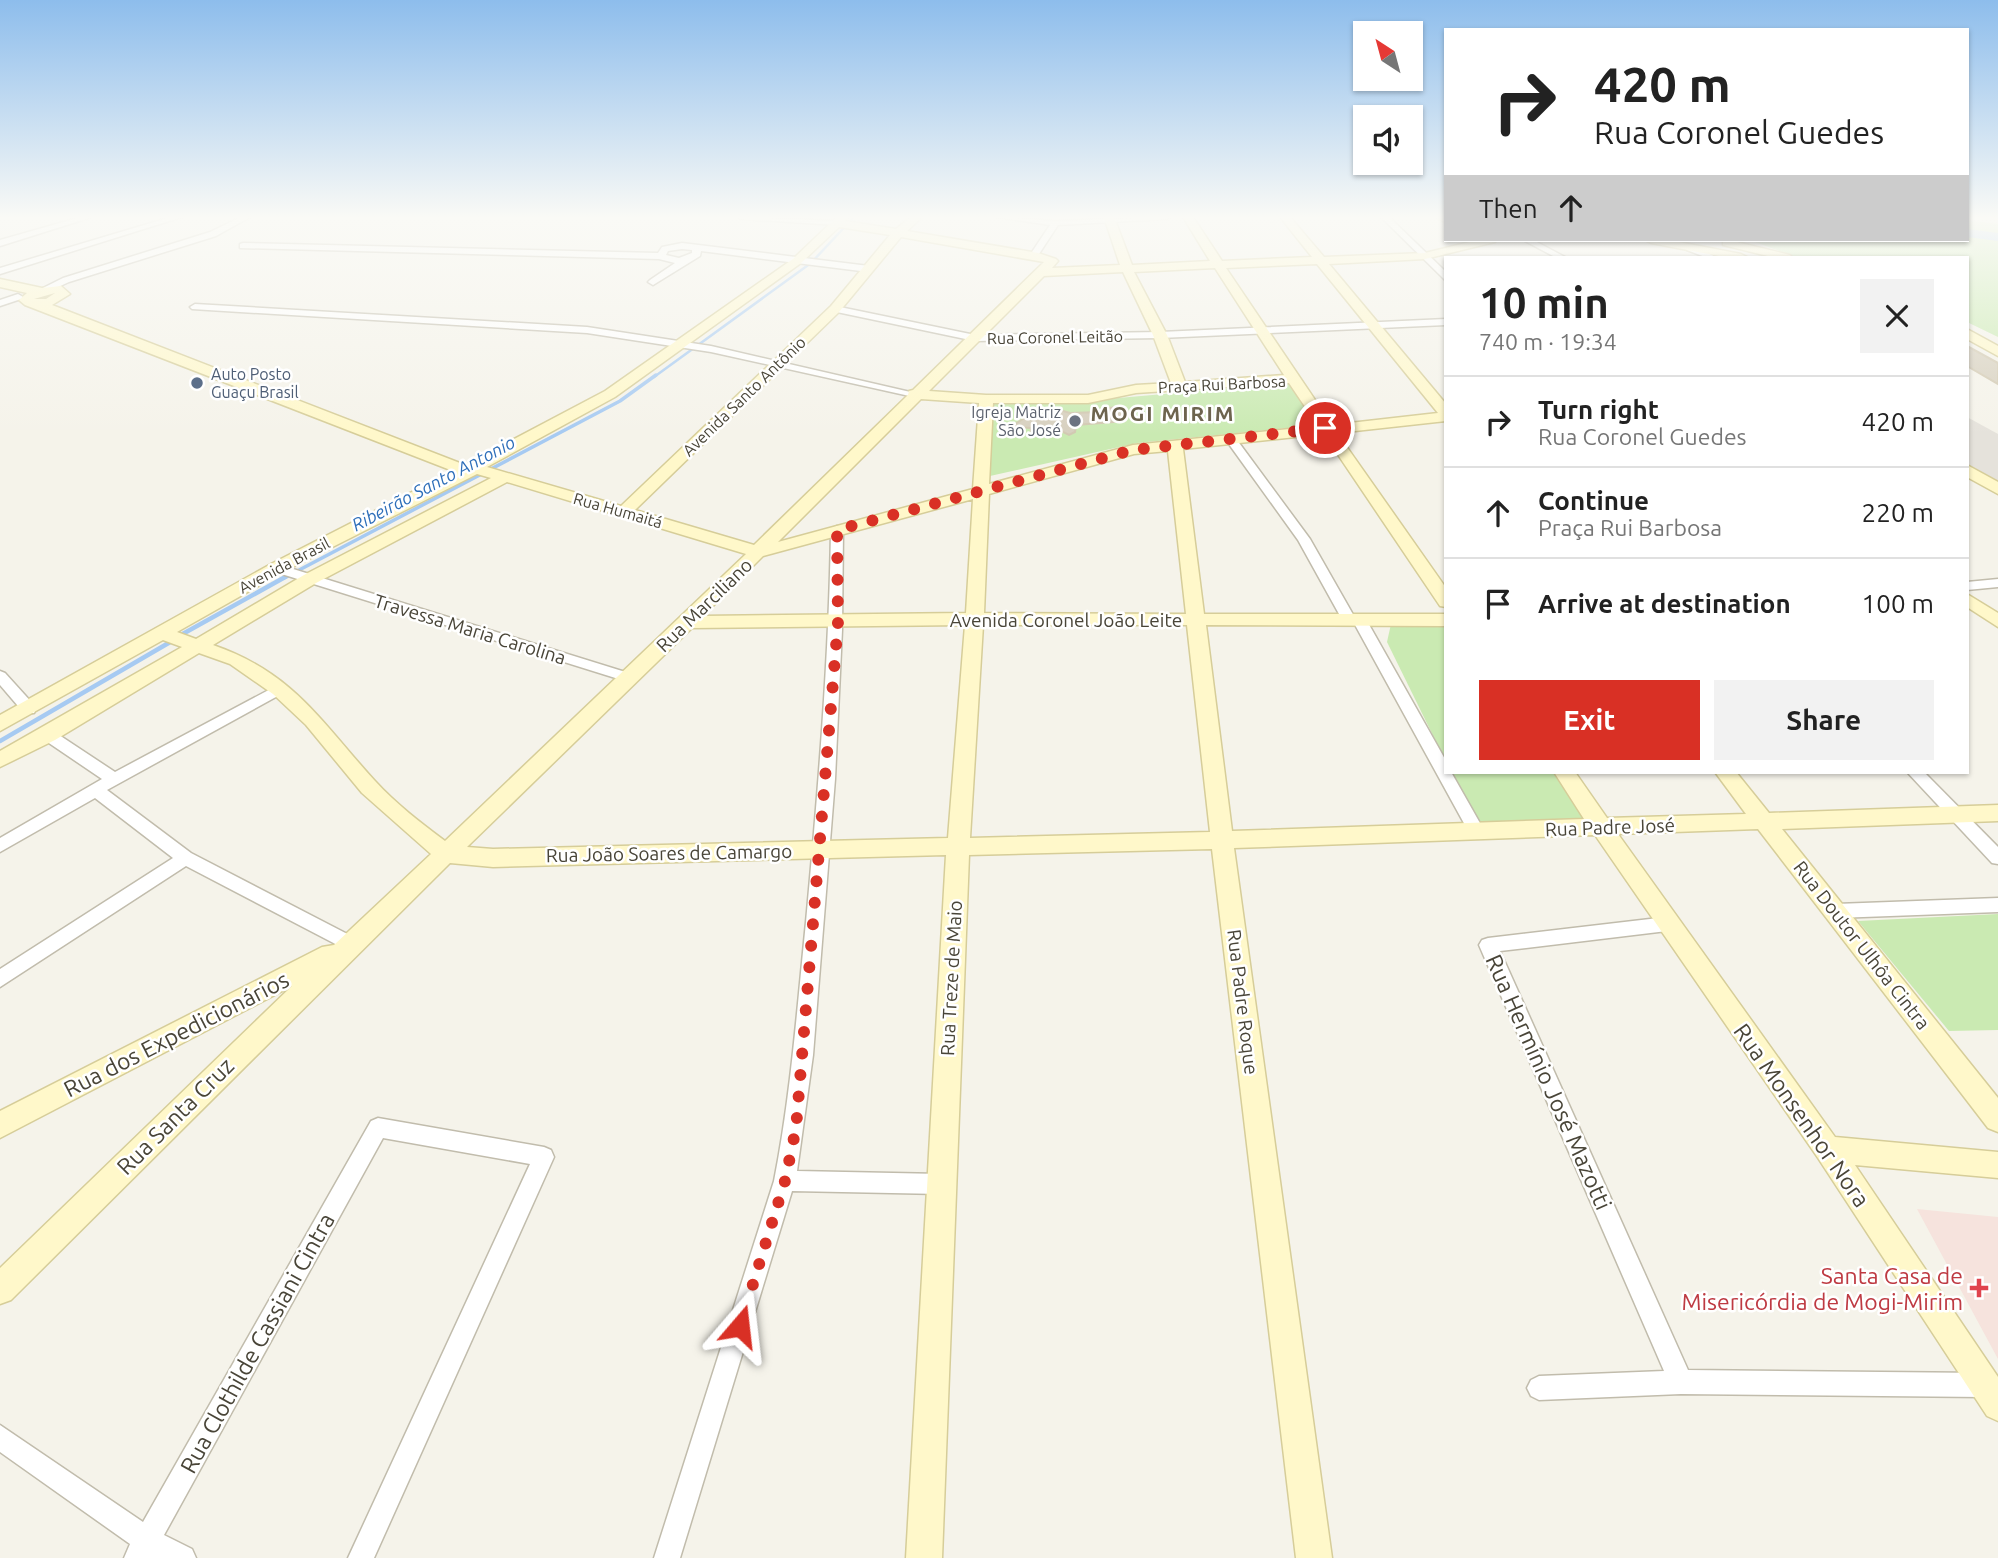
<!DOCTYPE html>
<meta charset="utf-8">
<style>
body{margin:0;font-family:Ubuntu,sans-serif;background:#f2f2f2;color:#222;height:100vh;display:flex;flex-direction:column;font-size:26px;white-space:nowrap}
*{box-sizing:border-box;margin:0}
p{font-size:23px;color:#767676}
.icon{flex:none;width:38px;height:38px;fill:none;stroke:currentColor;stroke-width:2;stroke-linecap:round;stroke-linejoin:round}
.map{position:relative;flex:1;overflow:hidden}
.panel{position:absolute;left:1444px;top:256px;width:525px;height:518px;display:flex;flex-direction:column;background:#fff;border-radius:0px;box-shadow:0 2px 5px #0004}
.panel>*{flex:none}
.hud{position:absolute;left:1444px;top:28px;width:525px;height:214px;border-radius:0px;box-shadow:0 2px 5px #0004;background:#fff;color:#222;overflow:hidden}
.needle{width:46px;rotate:324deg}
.tools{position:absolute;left:1353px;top:21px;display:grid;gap:14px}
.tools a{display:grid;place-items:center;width:70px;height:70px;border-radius:0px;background:#fff;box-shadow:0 2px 5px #0004;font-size:35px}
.pin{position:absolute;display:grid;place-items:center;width:60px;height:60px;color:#fff;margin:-30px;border:4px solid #fff;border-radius:50%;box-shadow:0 2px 7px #0007}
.me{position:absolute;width:77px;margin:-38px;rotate:17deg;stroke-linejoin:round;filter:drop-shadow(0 0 5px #0008)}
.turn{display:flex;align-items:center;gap:24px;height:147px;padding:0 35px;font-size:32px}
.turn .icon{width:91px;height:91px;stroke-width:2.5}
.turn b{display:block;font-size:49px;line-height:60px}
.then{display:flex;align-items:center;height:66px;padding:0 35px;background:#0003;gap:14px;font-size:26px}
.round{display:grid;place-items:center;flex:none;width:74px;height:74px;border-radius:0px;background:#f2f2f2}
.head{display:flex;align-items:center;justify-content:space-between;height:119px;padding:0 35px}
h1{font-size:42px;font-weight:700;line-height:52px}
.cta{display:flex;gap:14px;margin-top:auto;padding:14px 35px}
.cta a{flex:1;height:80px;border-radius:0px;background:#d93025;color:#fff;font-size:28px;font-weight:700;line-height:80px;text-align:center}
.cta a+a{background:#f2f2f2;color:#222}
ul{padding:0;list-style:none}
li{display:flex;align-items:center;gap:21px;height:91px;padding:0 35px;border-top:2px solid #e0e0e0}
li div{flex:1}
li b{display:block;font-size:26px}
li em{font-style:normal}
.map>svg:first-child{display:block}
.industrial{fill:#e5e2db}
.medical{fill:#f6e3dd}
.green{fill:#caeab2}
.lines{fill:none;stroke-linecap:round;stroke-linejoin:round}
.stream-far2{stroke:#a6caf2;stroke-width:2.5}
.stream-far1{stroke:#a6caf2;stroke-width:3.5}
.stream{stroke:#a6caf2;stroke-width:4.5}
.river{fill:#a6caf2;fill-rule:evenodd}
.building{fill:#d7d0bf;stroke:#d2c9b2;stroke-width:2}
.street-casing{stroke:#c1bcac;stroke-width:3}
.secondary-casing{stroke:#d6cd99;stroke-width:3}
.street{fill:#fff;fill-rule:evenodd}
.secondary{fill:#fff8ca;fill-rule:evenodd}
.route{stroke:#d93025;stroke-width:12;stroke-dasharray:0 21.6}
.service-dot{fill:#5c6f8a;stroke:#fff;stroke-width:2.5}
.worship-dot{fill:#6b7280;stroke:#fff;stroke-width:2.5}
.health-dot{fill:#e0444e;stroke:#fff;stroke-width:2.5}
.labels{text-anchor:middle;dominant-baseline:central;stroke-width:5;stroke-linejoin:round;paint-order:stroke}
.far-street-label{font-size:16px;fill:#494538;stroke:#fff}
.far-service-label{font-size:16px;fill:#4e5e75;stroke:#fff;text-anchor:start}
.far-worship-label{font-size:16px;fill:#5b616d;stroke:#fff;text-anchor:end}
.far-water-label{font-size:18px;font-style:italic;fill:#2d6eb9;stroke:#fff}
.street-label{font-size:19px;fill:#494538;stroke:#fff}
.far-district-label{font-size:21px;font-weight:bold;letter-spacing:2px;fill:#6d644e;stroke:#fff}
.near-street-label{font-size:23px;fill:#494538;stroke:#fff}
.near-health-label{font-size:23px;fill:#be3a42;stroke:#fff;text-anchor:end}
</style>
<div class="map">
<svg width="1998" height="1558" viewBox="0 0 1998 1558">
<rect width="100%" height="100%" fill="#f5f3ea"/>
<polygon class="industrial" points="1967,417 1998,434 1998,484 1967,465"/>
<polygon class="medical" points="1917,1209 1998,1217 1998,1359"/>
<g class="green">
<polygon points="1967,220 1998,224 1998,337 1967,322 1967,257 1795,257 1750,240 1967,240"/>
<polygon points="1290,383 1317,425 1137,443 990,476 993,402 1107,399"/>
<polygon points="1391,624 1445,625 1445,760 1387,642"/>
<polygon points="1451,772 1558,772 1595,822 1480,829"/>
<polygon points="1998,914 1998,1030 1949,1031 1858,921"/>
</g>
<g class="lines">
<polyline class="stream-far2" points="654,377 811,263 854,217"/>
<polyline class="stream-far1" points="284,578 620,401 656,375"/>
<g class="stream">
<polyline points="179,636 287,576"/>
<polyline points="0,741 172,641"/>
</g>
<polygon class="river" points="1967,229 1998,233 1998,241 1967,237"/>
</g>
<g class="building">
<polygon points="1967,346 1998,363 1998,384 1967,366"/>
<polygon points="1116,407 1118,411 1125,411 1125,421 1076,425 1075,432 1069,435 1057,429 1031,431 1031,428 1010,427 1028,416 1055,413 1060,410 1070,413 1100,412 1102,409"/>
</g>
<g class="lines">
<defs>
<g id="street">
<polygon points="81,217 92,217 0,246 0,240"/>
<polygon points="171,217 182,217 0,274 0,268"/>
<polygon points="241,217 250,217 216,236 69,282 47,292 39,290 63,278 210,232"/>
<polygon points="737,217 837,221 841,223 837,225 741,219"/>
<polygon points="997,217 1055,221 1170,217 1166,219 1058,225 1037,257 1034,258 1030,255 1050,225"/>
<polygon points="1381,217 1389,217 1446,272 1446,281"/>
<polygon points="1523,240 1533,240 1565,257 1555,257"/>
<path d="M243,243L658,253L662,247L682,243L869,266L873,269L869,272L701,251L700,256L653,285L648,282L650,280L675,263L659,259L240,248V244ZM682,249L692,250V253L679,258L666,255L668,251Z"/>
<polygon points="1687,246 1693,246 1716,257 1705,257 1687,250"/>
<polygon points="18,294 23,297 21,299 0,306 0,300"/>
<polygon points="195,304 587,327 711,346 919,394 914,397 711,352 587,333 192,309 190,307"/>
<polygon points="835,306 975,335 1160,332 1446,319 1446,325 1160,338 975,341 832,311 830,309"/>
<polygon points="1226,436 1234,436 1310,539 1355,618 1360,617 1367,621 1446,761 1446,772 1451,772 1485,832 1483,836 1471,836 1354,623 1344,623 1298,540 1226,440"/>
<path d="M837,526L843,530L842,630L835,779L813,1055L797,1171L941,1174L949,1177L952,1184L949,1191L941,1194L792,1191L680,1558H654L774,1181C791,1095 797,1009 806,922C818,792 829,661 831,530Z"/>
<polygon points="277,564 635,675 637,678 635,681 625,681 272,571 271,568"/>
<polygon points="1998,579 1998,587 1967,590 1967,582"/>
<polygon points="0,671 5,673 34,705 36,709 34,713 24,713 0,685"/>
<polygon points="280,684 287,689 285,692 107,790 191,853 357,939 360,944 357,949 351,951 345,949 186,866 0,987 0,969 173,858 95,798 0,852 0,838 102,779 43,739 40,735 43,731 53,731 115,772"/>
<polygon points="1907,772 1924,772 1998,847 1998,864 1992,863"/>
<polygon points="1998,898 1998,912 1836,918 1830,916 1827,911 1830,906 1836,904"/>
<polygon points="1667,917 1673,919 1676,924 1673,929 1667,931 1500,951 1688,1370 1984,1373 1992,1377 1996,1385 1992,1393 1984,1397 1681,1394 1539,1400 1531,1396 1527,1388 1531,1380 1539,1376 1664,1371 1479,945 1482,940 1488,938"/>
<polygon points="378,1118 544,1147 551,1150 554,1157 374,1558 348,1558 530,1164 383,1138 164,1535 192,1549 196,1558 124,1558 130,1544 0,1452 0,1425 143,1522 371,1121"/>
</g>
<g id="secondary">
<path d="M837,217H848L845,221L896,229L911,217H922L907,231L1038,253L1056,259L1058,261L1052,268L1120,265L1104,217H1114L1132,265L1210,261L1183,217H1193L1222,261L1312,257L1280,217H1290L1324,257L1425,253L1478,240H1496L1495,242L1425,259L1329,264L1446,404V421L1337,433L1446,588V607L1440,606L1324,434L1183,449L1204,614H1446V626L1206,625L1232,831L1584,819L1554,772H1575L1607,818L1746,814L1715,772H1736L1769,813L1998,805V821L1782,829L1998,1098V1132L1988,1128L1758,829L1618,834L1835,1137L1998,1152V1178L1855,1165L1998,1377V1421L1987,1416L1818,1158L1595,835L1234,848L1332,1558H1296L1212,849L969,855L942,1558H906L946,855L493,867L450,863L11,1300L0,1304V1268L292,986L0,1138V1111L322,947L334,945L431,854L362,793L306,725L273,694L230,664L199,653L55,740L0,767V751L182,647L163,640L0,731V715L271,564L453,471L25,305L19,300L27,293L0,287V279L42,288L61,286L70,294L52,305L465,465L605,391L793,259ZM839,227L890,235L831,306L621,506L487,467L615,397L801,263ZM901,237L1044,262L913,390L909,391L908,395L754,545L635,510L839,312ZM1317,264L1438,413L1332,425L1226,268ZM1215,268L1284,375L1185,382L1167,335L1134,272ZM1123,272L1153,335L1171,383L1136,385L1088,395H986L929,391L1044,276ZM55,293L46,299H34ZM1289,383L1318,426L1133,445L989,484L993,403H1088L1136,393ZM921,399L979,403L973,489L778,542ZM1168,451L1186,614L984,613L989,494L1134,454ZM477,474L491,478L304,575L196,639L177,632L283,572ZM507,482L746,554L445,841C421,823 396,804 375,781C321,722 294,673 213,645L316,583ZM973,499L966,613L703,616L763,556ZM965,625L948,838L493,849L467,847L692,628ZM983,625H1187L1210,832L970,838Z"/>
<polygon points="1436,217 1446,217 1446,223"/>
<polygon points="1645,240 1668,240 1741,254 1747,257 1724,257 1651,243"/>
<polygon points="1728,240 1790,255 1792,257 1772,257 1723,245 1723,241"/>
<polygon points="1967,329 1998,346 1998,356 1967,339"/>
<polygon points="1967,465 1998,482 1998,494 1967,477"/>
<polygon points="1967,594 1998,613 1998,627 1967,607"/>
</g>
</defs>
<use href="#street" class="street-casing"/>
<use href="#secondary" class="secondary-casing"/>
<use href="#street" class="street"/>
<use href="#secondary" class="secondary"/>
</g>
<linearGradient id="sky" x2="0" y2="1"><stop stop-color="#8dbdec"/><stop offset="0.5" stop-color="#fafaf6"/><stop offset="1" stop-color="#fafaf6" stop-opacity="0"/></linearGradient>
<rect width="1998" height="435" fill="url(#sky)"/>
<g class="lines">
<polyline class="route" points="740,1326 785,1181 796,1128 838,622 837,530 1133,450 1325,428"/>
</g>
<circle class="service-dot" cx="197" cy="383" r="7"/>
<circle class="worship-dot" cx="1075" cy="421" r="7"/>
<path class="health-dot" d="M1975.5 1277.5h7v7h7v7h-7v7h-7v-7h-7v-7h7z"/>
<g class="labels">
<g class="far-street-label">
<text transform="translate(1055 337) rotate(-1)">Rua Coronel Leitão</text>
<text transform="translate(1222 384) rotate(-3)">Praça Rui Barbosa</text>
<text transform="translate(744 396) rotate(-44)">Avenida Santo Antônio</text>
<text transform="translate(618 510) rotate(16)">Rua Humaitá</text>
<text transform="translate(284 565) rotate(-28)">Avenida Brasil</text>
</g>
<g class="far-service-label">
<text x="211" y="374">Auto Posto<tspan x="211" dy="18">Guaçu Brasil</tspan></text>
</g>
<g class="far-worship-label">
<text x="1061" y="412">Igreja Matriz<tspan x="1061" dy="18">São José</tspan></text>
</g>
<g class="far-water-label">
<text transform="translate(433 483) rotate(-28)">Ribeirão Santo Antonio</text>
</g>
<g class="street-label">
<text transform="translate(704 605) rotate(-44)">Rua Marciliano</text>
<text x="1066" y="620">Avenida Coronel João Leite</text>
<text transform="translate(470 629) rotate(17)">Travessa Maria Carolina</text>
<text transform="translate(1610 827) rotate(-2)">Rua Padre José</text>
<text transform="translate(669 853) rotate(-1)">Rua João Soares de Camargo</text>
<text transform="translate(1862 945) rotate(52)">Rua Doutor Ulhôa Cintra</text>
<text transform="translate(951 978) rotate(-87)">Rua Treze de Maio</text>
<text transform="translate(1243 1002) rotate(83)">Rua Padre Roque</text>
</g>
<g class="far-district-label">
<text x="1163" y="413">MOGI MIRIM</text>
</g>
<g class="near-street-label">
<text transform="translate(176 1034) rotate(-27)">Rua dos Expedicionários</text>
<text transform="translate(1549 1082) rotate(66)">Rua Hermínio José Mazotti</text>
<text transform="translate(1802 1115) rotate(55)">Rua Monsenhor Nora</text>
<text transform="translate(175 1116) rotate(-45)">Rua Santa Cruz</text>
<text transform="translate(257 1343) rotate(-61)">Rua Clothilde Cassiani Cintra</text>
</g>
<g class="near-health-label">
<text x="1963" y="1275">Santa Casa de<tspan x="1963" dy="26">Misericórdia de Mogi-Mirim</tspan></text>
</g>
</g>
</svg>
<div class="tools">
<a><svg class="needle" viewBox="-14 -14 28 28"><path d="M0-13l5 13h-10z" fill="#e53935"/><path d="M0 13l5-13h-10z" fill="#767676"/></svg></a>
<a><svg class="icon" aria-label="sound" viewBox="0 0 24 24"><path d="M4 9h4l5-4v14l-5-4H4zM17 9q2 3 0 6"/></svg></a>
</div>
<div class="pin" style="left:1325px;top:428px;background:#d93025"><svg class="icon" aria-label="arrive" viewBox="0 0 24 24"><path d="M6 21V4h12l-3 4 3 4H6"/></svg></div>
<svg class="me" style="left:740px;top:1326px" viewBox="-20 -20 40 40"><path d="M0-17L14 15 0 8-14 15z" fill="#d93025" stroke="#fff" stroke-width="4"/></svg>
<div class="hud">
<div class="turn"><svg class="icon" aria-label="right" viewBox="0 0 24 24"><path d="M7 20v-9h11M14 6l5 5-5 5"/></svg><div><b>420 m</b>Rua Coronel Guedes</div></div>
<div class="then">Then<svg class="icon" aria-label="ahead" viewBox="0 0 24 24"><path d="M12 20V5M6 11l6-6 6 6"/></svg></div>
</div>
<section class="panel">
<div class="head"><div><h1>10 min</h1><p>740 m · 19:34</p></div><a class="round"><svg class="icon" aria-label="close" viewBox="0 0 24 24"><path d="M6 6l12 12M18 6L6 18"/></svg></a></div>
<ul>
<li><svg class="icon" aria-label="right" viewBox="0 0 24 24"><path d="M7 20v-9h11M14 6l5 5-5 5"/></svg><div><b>Turn right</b><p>Rua Coronel Guedes</p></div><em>420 m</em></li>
<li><svg class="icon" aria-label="ahead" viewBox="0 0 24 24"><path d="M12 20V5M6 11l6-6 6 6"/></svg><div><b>Continue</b><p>Praça Rui Barbosa</p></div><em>220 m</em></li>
<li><svg class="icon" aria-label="arrive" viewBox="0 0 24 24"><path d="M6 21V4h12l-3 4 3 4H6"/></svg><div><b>Arrive at destination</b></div><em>100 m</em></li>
</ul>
<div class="cta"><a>Exit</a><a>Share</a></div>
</section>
</div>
